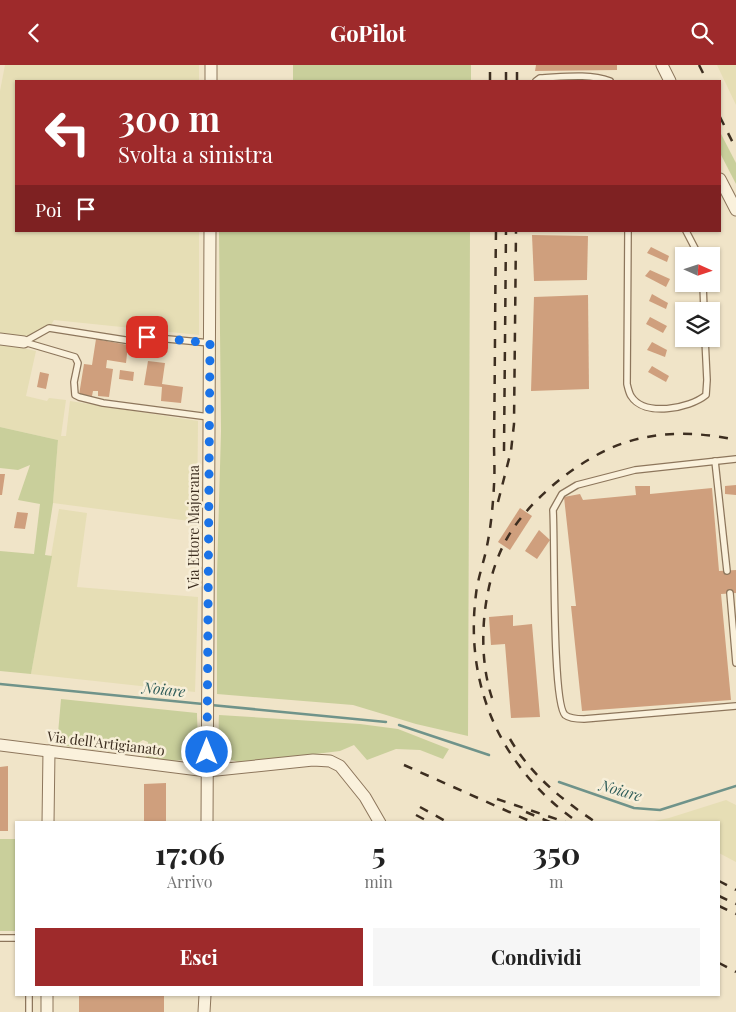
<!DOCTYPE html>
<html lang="it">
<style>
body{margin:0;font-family:"Playfair Display",serif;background:#f6f6f6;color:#222;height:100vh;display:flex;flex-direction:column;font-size:19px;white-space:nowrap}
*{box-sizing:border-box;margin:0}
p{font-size:16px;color:#767676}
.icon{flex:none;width:28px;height:28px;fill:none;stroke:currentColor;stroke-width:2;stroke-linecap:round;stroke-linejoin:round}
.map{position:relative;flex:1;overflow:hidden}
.drawer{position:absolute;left:15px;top:756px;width:705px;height:175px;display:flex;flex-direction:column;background:#fff;border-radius:0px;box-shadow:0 1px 4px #0004}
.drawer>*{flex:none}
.guide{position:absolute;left:15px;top:15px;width:706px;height:152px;border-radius:0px;box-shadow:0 1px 4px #0004;background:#9e2a2b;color:#fff;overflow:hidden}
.needle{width:32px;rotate:93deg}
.fabs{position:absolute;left:675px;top:182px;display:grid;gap:10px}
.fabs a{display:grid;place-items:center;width:45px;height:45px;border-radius:0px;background:#fff;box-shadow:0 1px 4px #0004;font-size:25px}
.pin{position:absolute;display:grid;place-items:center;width:42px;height:42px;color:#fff;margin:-21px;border-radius:10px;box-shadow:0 2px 8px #0006}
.me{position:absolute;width:55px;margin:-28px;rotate:0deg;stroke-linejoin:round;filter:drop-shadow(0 0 4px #0008)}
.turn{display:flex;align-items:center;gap:18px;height:105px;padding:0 20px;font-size:22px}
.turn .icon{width:65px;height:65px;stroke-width:2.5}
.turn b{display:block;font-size:35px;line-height:42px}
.then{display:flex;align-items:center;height:48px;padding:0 20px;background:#0003;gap:10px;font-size:19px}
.eta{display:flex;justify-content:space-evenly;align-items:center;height:85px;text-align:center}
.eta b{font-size:30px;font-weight:700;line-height:35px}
.action{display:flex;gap:10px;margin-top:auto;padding:10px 20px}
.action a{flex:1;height:58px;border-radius:0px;background:#9e2a2b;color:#fff;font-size:20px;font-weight:700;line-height:58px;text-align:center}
.action a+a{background:#f6f6f6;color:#222}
header{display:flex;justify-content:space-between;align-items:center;height:65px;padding:0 20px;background:#9e2a2b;color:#fff;font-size:22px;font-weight:700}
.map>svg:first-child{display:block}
.farmland{fill:#e6deb5}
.green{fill:#c9cf9b}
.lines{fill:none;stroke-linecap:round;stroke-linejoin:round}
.stream{stroke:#6f938a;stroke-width:2.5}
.building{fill:#cf9f7d}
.service-casing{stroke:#8d765c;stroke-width:8}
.minor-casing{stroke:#8d765c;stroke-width:13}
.service{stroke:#faf1dc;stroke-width:5.5}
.minor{stroke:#faf1dc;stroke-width:11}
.rail{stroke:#3d2e20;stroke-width:2.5;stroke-dasharray:9 9;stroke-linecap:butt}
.route{stroke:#1a73e8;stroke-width:9;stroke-dasharray:0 16.2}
.labels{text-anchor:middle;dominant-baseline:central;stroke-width:5;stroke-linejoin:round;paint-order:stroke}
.street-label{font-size:14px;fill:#3d2e20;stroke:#f7eed8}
.water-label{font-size:15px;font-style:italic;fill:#2f5d5a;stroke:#f7eed8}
</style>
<header><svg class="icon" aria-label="back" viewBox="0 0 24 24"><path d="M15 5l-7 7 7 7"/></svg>GoPilot<svg class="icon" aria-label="search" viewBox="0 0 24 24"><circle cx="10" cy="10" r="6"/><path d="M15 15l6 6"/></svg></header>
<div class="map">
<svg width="736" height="947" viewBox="0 0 736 947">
<rect width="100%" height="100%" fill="#f0e4c8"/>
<g class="farmland">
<polygon points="5,0 199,0 199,16 16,16 16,166 199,166 199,270 54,255 51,260 24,274 0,269 0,26"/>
<polygon points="717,0 736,0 736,40"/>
<polygon points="0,278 36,286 26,331 47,336 49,333 66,335 61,371 66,371 70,336 198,356 197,457 53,438 58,375 0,362"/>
<polygon points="59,444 87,448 77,522 198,532 195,627 31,609"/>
<polygon points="726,735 736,740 736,797 719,788 719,758 659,758 654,756 669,753"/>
</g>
<g class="green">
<rect x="293" y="0" width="178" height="16"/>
<polygon points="720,67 736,98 736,119 720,88"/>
<polygon points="219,166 470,166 468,671 416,659 353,640 217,629 217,510 221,366"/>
<polygon points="0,362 58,375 53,438 45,490 52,491 31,609 0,606 0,486 34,489 40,439 18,435 30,400 18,405 0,403"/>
<path d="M61,634L197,648C197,659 199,675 196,684C189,702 161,694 147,693L145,688L148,685V677L143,675L136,679L131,689L57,680Z"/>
<path d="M219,650L360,659L398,664L449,684L443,694L420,685L396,684L367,695L354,680L340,686L241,698L226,693C219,678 218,666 219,650Z"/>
<rect x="0" y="774" width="16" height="92"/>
</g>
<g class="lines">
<g class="stream">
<polyline points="0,619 203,639"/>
<polyline points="211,640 386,657"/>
<polyline points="399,660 489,690"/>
<polyline points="559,717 634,743 660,745 736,721"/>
</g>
</g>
<g class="building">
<polygon points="536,0 617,0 617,5 535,6"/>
<polygon points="532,170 588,171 587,215 534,216"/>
<polygon points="651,182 669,191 667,197 647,188"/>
<polygon points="650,205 670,214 666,222 645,211"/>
<polygon points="652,229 668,238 666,244 649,236"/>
<polygon points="588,230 589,324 531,326 534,232"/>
<polygon points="650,252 667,261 663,268 646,259"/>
<polygon points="96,274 128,280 126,298 107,295 106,303 113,304 109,332 98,331 98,326 93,326 92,331 79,330 84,299 92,300"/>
<polygon points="652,277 667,285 665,292 647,285"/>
<polygon points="148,296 165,298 162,319 183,322 181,338 161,336 162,322 144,320"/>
<polygon points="652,301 669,311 666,317 648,307"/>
<polygon points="120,305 134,307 133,316 119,314"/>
<polygon points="40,307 49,309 46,324 37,322"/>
<polygon points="0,409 5,409 2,430 0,430"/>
<polygon points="736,420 736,430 725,429 725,421"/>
<polygon points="635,421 650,421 650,429 712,423 719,506 736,505 736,528 721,529 731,635 582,646 571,541 576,541 564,432 580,429 583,435 636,430"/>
<polygon points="520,443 532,451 510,485 498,477"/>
<polygon points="17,447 28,448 25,464 14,463"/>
<polygon points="539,465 550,475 537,494 525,486"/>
<polygon points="513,550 513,561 532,559 540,652 511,653 505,579 491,580 489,552"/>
<polygon points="8,701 8,766 0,766 0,702"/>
<polygon points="166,718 166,758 144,758 144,719"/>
<rect x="79" y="930" width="85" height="17"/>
</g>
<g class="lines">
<defs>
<g id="service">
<path d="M536,16L540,13C562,12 589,8 610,16"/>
<path d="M628,166L627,319C628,323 629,328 631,331C644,352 689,344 706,330L707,315L705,274"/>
<polyline points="686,166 699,191"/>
<polyline points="703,219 704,246"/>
<polyline points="24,277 75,292 78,298 74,317 75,330 79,332 103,338 209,352"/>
<polyline points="24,277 49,263 144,278 147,272 210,278"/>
<path d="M736,394L635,405L577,420L562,429L553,445C555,474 552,638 565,650C570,654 578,654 584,654L736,641"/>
<polyline points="715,396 727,506"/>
<polyline points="730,528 736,598"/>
<polyline points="0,873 16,873"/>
<polyline points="29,947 29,930"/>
</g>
<g id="minor">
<polyline points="662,0 670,16"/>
<polyline points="211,16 211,0"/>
<polyline points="720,114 736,145"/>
<polyline points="0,274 24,277"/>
<polyline points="0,680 207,706 313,695 330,696 340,701 365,732 380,758"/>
<polyline points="48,758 49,686"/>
<polyline points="207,758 210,166"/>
<polyline points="47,947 47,930"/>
<polyline points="204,947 205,930"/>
</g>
</defs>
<use href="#service" class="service-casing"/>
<use href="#minor" class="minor-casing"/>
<use href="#service" class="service"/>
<use href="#minor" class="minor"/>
<g class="rail">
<polyline points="699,0 707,16"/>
<polyline points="490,16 490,0"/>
<polyline points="506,16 506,0"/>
<polyline points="517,16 517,0"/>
<polyline points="720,52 736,84"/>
<path d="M496,166C495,237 495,308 494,379C494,392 495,406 494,420C493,440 491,461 487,481C484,497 478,512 476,529C464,622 502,705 579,758"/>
<polyline points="504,386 506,166"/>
<polyline points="498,437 511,386 514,359 516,166"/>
<path d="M492,633C477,588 482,526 502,483C522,439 581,391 627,377C661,366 701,367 736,375"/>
<path d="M510,674C531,710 562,735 597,758"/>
<polyline points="404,700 534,758"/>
<polyline points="497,734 568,758"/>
<polyline points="420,742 449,758"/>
<polyline points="526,747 552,758"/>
<polyline points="416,750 431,758"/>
<polyline points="719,816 736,825"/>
<polyline points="719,831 736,839"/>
<polyline points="719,841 736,849"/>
<polyline points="719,898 736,907"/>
</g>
</g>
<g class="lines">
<polyline class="route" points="147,272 210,278 207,687"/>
</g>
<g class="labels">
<g class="street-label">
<text transform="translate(193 462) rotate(-90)">Via Ettore Majorana</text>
<text transform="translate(106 678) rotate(7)">Via dell'Artigianato</text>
</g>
<g class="water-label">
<text transform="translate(164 624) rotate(6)">Noiare</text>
<text transform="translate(621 725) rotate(16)">Noiare</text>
</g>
</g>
</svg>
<div class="fabs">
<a><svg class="needle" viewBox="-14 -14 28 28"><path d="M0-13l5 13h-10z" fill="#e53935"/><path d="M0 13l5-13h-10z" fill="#767676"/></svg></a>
<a><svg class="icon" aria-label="layers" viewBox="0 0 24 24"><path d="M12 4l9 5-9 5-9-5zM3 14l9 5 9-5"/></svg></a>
</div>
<div class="pin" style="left:147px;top:272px;background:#d93025"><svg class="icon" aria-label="arrive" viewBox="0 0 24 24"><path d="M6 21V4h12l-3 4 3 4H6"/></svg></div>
<svg class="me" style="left:207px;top:687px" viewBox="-20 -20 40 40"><circle r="17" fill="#1a73e8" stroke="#fff" stroke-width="3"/><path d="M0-11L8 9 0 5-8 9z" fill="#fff"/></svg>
<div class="guide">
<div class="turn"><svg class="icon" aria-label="left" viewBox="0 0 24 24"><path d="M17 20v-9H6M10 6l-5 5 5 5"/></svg><div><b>300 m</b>Svolta a sinistra</div></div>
<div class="then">Poi<svg class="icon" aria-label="arrive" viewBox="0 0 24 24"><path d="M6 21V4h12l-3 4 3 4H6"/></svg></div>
</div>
<section class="drawer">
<div class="eta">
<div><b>17:06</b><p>Arrivo</p></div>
<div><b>5</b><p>min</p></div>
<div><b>350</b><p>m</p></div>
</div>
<div class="action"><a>Esci</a><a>Condividi</a></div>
</section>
</div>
